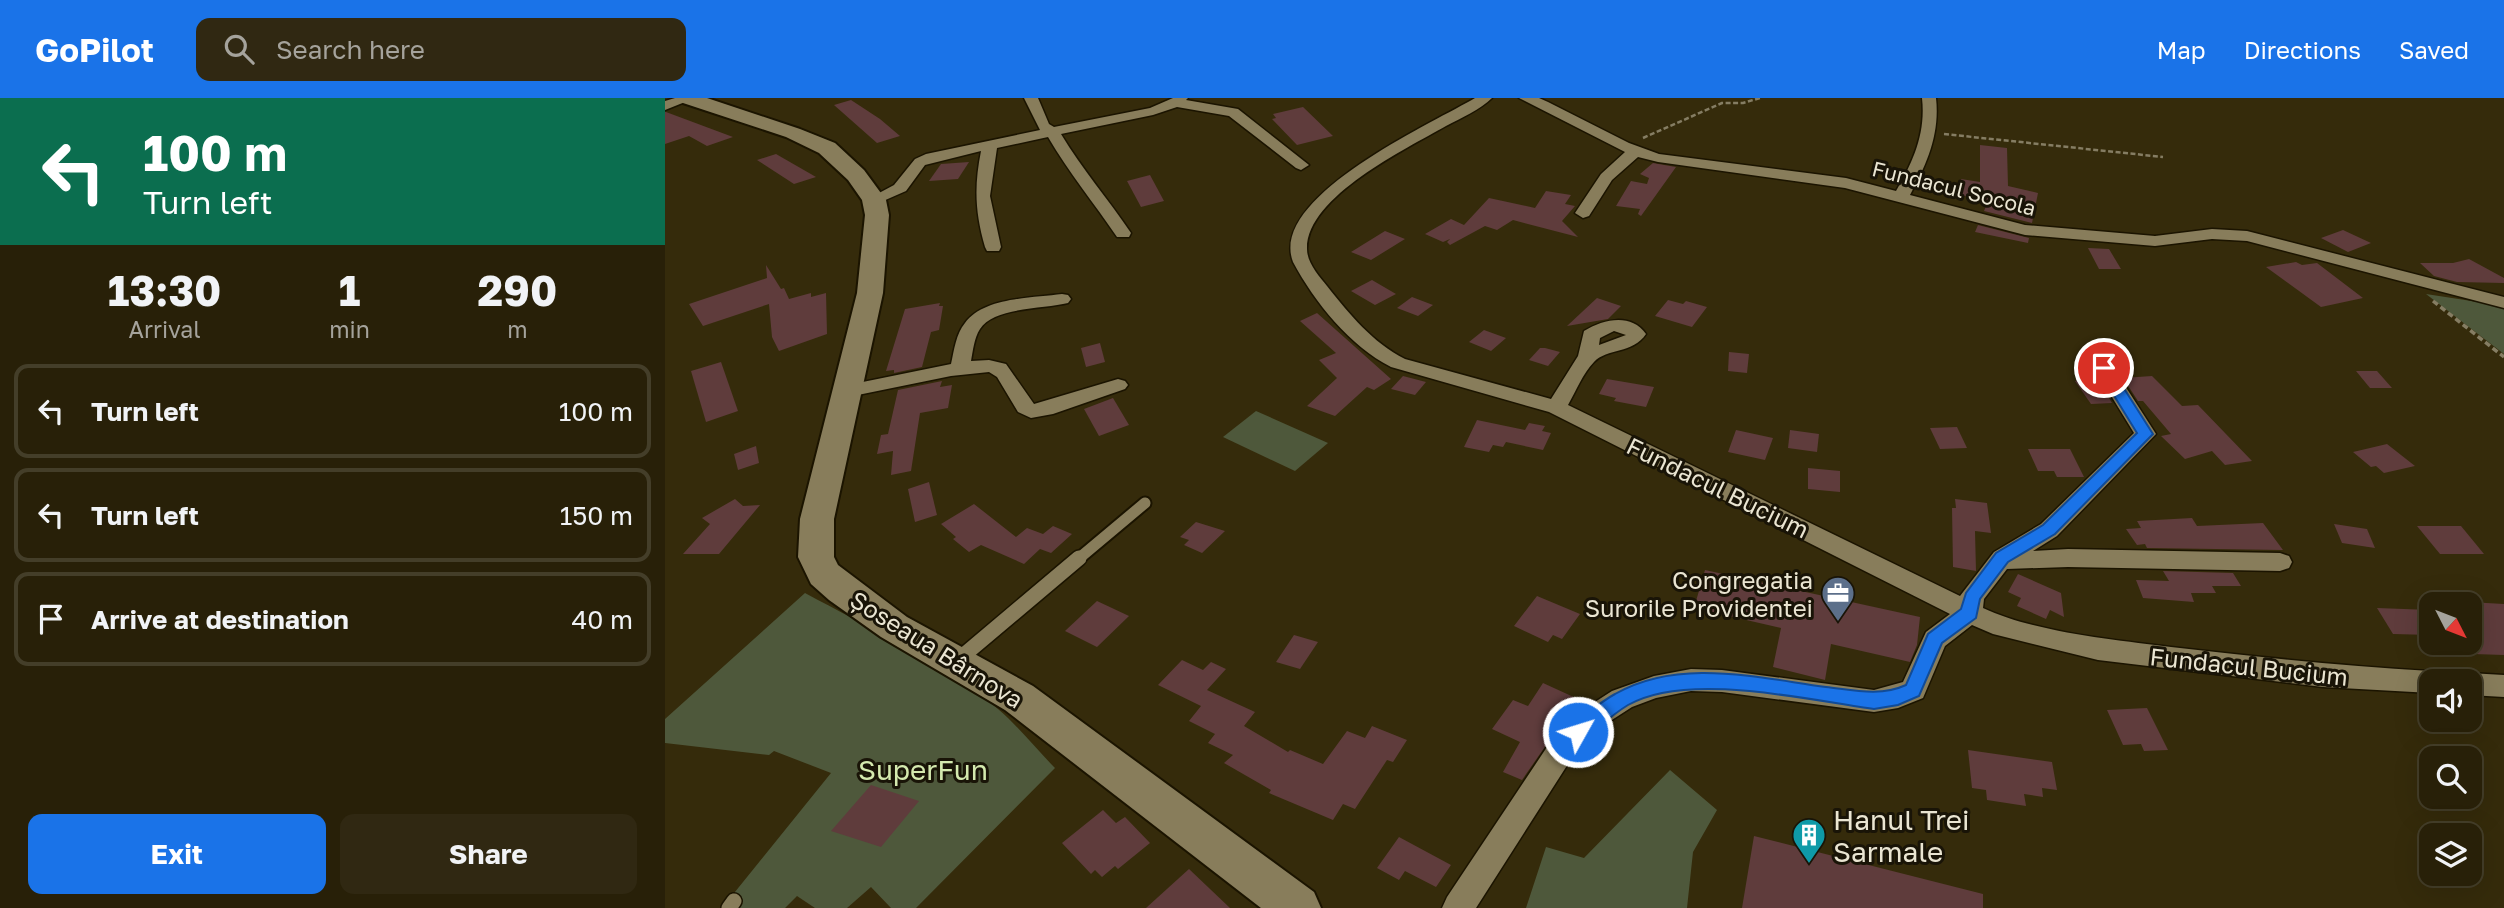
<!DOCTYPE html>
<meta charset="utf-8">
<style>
body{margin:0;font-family:"Golos Text",sans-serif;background:#302812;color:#f1f3f6;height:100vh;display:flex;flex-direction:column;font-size:26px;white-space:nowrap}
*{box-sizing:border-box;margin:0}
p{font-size:23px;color:#a5a39c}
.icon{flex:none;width:38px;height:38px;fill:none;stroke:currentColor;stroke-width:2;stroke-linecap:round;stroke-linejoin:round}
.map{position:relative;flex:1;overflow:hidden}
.sheet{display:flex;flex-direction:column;background:#282008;width:665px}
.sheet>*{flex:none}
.top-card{background:#0b6e4f;color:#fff;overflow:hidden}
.needle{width:46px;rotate:132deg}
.fabs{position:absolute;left:1754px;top:494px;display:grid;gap:14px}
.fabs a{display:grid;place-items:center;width:63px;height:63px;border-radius:14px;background:#282008;box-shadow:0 7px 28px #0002,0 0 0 2px #443e29;font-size:35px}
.pin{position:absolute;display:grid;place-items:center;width:60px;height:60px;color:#fff;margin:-30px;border:4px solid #fff;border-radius:50%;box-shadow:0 2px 7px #0007}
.me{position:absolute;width:77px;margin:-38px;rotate:51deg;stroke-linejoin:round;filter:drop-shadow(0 0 5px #0008)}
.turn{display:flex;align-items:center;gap:24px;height:147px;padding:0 28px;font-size:32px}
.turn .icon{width:91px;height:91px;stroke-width:2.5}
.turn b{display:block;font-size:49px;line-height:60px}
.eta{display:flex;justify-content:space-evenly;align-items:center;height:119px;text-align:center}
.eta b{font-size:42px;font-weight:700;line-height:49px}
.action{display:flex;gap:14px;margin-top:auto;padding:14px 28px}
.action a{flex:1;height:80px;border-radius:14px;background:#1a73e8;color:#fff;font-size:28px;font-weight:700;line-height:80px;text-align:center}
.action a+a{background:#302812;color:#f1f3f6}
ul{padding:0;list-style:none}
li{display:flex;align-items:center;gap:21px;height:94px;margin:0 14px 10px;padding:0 14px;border:4px solid #443e29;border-radius:14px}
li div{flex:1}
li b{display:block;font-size:26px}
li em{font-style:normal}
header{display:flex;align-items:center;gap:42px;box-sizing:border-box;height:98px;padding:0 35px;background:#1a73e8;color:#fff}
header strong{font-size:33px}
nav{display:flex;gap:38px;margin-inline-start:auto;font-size:24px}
.search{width:490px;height:63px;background:#302812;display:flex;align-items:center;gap:18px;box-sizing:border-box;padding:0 24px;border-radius:14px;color:#a5a39c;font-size:26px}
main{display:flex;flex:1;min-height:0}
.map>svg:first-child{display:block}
.green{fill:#4e583b}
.building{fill:#5f3c3c}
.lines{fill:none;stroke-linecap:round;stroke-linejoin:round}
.lane-far1-casing{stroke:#1b1400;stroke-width:15}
.lane-casing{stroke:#1b1400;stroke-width:18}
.street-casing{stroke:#1b1400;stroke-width:3}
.secondary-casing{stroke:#1b1400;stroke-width:4}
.path-far1{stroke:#857d63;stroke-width:2.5;stroke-dasharray:5 2.5;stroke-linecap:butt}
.path{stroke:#857d63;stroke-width:3.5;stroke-dasharray:6 3.5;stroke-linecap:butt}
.lane-far1{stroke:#887d5b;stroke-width:11}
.lane{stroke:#887d5b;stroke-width:15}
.street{fill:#887d5b;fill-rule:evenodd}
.secondary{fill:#887d5b;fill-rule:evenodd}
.route{fill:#1a73e8;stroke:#114b97;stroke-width:2}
.labels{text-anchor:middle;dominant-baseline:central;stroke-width:6;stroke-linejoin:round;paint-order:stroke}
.far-street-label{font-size:21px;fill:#eae5d2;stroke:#191407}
.street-label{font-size:24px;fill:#eae5d2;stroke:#191407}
.poi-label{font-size:24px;fill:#eae5d2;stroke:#191407;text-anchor:end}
.near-park-label{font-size:28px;fill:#d4e9ae;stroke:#191407}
.near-poi-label{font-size:28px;fill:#eae5d2;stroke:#191407;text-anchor:start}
</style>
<header>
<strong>GoPilot</strong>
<div class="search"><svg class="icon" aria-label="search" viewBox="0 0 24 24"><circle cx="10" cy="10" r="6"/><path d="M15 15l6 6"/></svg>Search here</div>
<nav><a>Map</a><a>Directions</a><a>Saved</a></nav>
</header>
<main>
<section class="sheet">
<div class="top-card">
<div class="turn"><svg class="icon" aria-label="left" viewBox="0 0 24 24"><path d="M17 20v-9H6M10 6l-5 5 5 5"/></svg><div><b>100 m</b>Turn left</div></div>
</div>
<div class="eta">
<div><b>13:30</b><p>Arrival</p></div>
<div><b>1</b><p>min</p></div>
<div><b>290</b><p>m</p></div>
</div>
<ul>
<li><svg class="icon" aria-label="left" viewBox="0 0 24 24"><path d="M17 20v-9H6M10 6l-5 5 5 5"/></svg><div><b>Turn left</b></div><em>100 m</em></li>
<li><svg class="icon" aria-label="left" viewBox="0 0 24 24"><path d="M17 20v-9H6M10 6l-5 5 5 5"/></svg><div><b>Turn left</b></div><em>150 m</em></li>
<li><svg class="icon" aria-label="arrive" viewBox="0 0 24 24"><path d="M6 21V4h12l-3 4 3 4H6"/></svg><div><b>Arrive at destination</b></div><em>40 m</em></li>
</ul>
<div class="action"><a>Exit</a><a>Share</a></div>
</section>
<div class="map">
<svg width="1839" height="810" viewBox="0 0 1839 810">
<rect width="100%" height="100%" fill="#352b0b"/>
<g class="green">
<polygon points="1761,196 1839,208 1839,256"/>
<polygon points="591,313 663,345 630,373 558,339"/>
<path d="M140,495C203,529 279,565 333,611C354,629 371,651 390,670L251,810H226L206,789L182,810H150L132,798L120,810H57L166,675L109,653L104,657L0,645V621Z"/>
<polygon points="1005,672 1052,712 1028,754 1022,810 861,810 881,749 919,760"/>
</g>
<g class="building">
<polygon points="186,2 215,21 235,38 212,45 169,7"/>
<polygon points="638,9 668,38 632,47 607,21 611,20 608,16"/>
<polygon points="0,14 1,14 68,39 42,48 24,38 0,46"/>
<polygon points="1315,47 1342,50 1343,88 1373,95 1367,125 1319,113 1323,103 1290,96 1296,81 1315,84"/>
<polygon points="111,56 151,79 129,86 92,62"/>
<polygon points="304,64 293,81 264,83 276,66"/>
<polygon points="988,65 1011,69 976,118 973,116 975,111 951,108 966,83 982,86 984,80 975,76"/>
<polygon points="485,77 499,103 476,109 462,83"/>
<polygon points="881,93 906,97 900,106 910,108 897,123 913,139 848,122 832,132 820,128 785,147 782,144 785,141 778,144 760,136 786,121 799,127 824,100 870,110"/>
<polygon points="1313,127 1364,140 1363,145 1310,134"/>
<polygon points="1678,132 1706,145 1683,154 1656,140"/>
<polygon points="720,133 740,141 706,162 686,154"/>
<polygon points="1423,150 1444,151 1456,171 1434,171"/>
<polygon points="1804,161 1839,180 1839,185 1792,184 1769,178 1755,165 1788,165"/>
<polygon points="1631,164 1637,167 1652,165 1698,200 1656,209 1601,169"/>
<polygon points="101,167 116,191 119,190 124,201 146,195 146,199 161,195 162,236 114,253 107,239 104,206 38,228 24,206 102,180"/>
<polygon points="707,182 731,196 710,207 686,193"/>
<polygon points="747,199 768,207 753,218 732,210"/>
<polygon points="932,200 956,208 943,221 902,228"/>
<polygon points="1003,202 1018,206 1021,203 1042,209 1027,229 990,218"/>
<polygon points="275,205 274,208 278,208 274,232 266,234 257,269 229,275 229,272 221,273 240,211"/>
<polygon points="652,215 726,281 709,292 702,289 670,318 642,308 672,280 654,262 671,255 635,223"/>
<polygon points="819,232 841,240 826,253 804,244"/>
<polygon points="435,245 440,264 421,269 416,250"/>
<polygon points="875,250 880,250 895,254 883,268 864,262"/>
<polygon points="1064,254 1084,256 1082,275 1063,273"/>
<polygon points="56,264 73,313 41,324 26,273"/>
<polygon points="1691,273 1712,273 1727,290 1705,290"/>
<polygon points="738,278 761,284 750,297 726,291"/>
<polygon points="1487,278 1517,308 1533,307 1587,363 1560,367 1547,353 1520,361 1496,338 1506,336 1478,303 1473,303 1458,280"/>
<polygon points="942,281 989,289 981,309 949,303 951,300 934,296"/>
<polygon points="1433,282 1447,305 1426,306 1410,283"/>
<polygon points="277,283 275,289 287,287 283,310 255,315 246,373 226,377 228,353 212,356 216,337 223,336 233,292"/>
<polygon points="448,300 464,327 434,338 419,311"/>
<polygon points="812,322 860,332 864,325 880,328 877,333 886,335 878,352 841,344 838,349 828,347 824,354 799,349"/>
<polygon points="1292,329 1302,350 1275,351 1265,330"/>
<polygon points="1071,332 1108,340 1100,362 1063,354"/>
<polygon points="1125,332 1154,336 1152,354 1123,350"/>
<polygon points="1722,346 1750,368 1719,375 1711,368 1706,369 1688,354"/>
<polygon points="91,348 94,365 73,372 69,356"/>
<polygon points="1363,351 1405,351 1419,379 1392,379 1389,373 1373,373"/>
<polygon points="1143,370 1175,373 1175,394 1143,391"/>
<polygon points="264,384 272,417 250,424 243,391"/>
<polygon points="70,401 78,408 95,407 54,456 18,456 45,426 37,420"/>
<polygon points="1290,401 1322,405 1326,435 1310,433 1311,473 1288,469 1287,410 1291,410"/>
<polygon points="309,406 351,439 362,430 378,436 388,428 407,436 386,455 375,451 359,466 316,447 304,454 288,441 291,439 276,426"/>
<polygon points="1527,420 1532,428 1598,425 1618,452 1482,450 1480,446 1472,447 1461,431 1476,430 1472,423"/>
<polygon points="531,424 560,433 537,455 519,447 524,442 515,439"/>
<polygon points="1669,426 1702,431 1710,450 1677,445"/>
<polygon points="1752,428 1796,428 1819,456 1775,456"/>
<polygon points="1040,472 1255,519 1252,547 1245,564 1166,546 1160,582 1108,569 1116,530 1029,510"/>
<polygon points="1498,473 1568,475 1576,488 1547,488 1551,495 1526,495 1529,504 1478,500 1471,482 1504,483"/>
<polygon points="1353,476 1396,495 1399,519 1385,512 1381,521 1352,508 1356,500 1343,494"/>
<polygon points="872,498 915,516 897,541 888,537 883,544 849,528"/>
<polygon points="432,503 464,518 432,549 400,533"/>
<polygon points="1804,504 1839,506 1839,557 1809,556 1804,549"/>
<polygon points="1712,510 1766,512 1766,537 1728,536"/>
<polygon points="629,537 653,544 635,571 611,564"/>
<polygon points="517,562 538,572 546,564 561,571 542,592 590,614 579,628 623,654 625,652 658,666 682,633 700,640 707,628 742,642 728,664 722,662 690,711 678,706 668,722 604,695 606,692 559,665 568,657 543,645 550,636 524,623 536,608 493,587"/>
<polygon points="878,585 913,601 857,682 838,674 855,644 827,631 848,602 863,608"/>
<polygon points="1482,610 1503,652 1479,653 1476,646 1458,647 1442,612"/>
<polygon points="1303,652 1387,664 1392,692 1377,690 1378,699 1359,696 1361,708 1322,702 1321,692 1307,690"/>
<polygon points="206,687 254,703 216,749 166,733"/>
<polygon points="438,712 451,725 460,719 485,745 453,771 450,768 437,779 430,772 426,776 397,745"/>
<polygon points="1089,738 1318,796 1318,810 1077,810"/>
<polygon points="734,739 786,767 771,789 740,773 734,782 712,770"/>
<polygon points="524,771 565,810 481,810"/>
</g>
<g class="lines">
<defs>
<polyline id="lane-far1" points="412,462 480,405"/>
<g id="lane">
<polyline points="293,562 414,460"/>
<polyline points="64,810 69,803"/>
</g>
<g id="street">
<polygon points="10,0 30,0 0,12 0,3"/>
<path d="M359,0H373L384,26L389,29L485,10L508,0H523L521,2L573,11L644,67L636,72L631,70L564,18L512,9L488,17L396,36C417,71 443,101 466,135L464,139H452C429,105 404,75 383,39L332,50L325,98L336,149L334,153H322L320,149C310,115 309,88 316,53L260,67L241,93L209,107L201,102L229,87L250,61L261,56L375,32Z"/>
<path d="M810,0H827C815,12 796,20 781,28C741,51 641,99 642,151C642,165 654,178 662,188C685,217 707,244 740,261L886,301L913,258L919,233C939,221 966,215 981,236C968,256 942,250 929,264C918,275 911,293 903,307L1295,498L1329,454L1376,426L1469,335L1429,270L1432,266H1446L1491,336L1392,438L1368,453L1403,451L1615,455L1624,458L1627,464L1624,470L1615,473L1403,469L1342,471L1319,501L1318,510C1369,534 1449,542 1506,549C1592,559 1679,568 1766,573L1775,576L1779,583H1766V595L1658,589L1433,562L1328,536L1307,527L1280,548L1258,600L1233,610L1209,614L1057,594L1026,593L991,600L967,609L936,629L910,655L811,810H777L782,799L890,637L916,613L947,593L989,578L1026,571L1057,572L1209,592L1238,584L1261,534L1285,516L884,314L726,269C685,248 650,205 628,164C603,99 766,26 810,0ZM949,233L961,237L934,247L935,240Z"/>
<path d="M854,0H874L883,4L964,45L994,56L1181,80L1231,93C1248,64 1261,35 1257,0H1271C1275,36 1262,66 1245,97L1360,127L1490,138L1547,131L1582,133L1839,199V210L1582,143L1547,141L1490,148L1360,137L1180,90L993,64L973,59L947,82L924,118L918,120L910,115L936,76L960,54Z"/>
<path d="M397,196L403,197L406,201L403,205C380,211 328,209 315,231C309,240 308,253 306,263L324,262L341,266L369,306L453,281L460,283L463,287L460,291L388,316L366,320L353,314L332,279L324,274L286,278L183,299L176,297L173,293L176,289L183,287L286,266C289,252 291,236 300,225C319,199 368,200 397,196Z"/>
<polygon points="1804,575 1839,577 1839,599 1804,597 1804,583 1792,583 1795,578"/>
</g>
<polygon id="secondary" points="12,0 42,0 135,31 170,45 199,72 221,102 224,117 218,195 169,421 169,459 173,467 242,519 368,588 649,794 656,810 596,810 340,612 216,539 164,502 146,486 133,459 135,421 192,195 200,117 197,102 183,82 154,55 121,39 15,4"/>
</defs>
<use href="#lane-far1" class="lane-far1-casing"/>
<use href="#lane" class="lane-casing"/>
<use href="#street" class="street-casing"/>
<use href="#secondary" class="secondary-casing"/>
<g class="path-far1">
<polyline points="1279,36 1498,59"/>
<polyline points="978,40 1057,5 1078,5 1095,0"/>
</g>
<polyline class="path" points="1768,203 1839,259"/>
<use href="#lane-far1" class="lane-far1"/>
<use href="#lane" class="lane"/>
<use href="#street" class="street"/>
<use href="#secondary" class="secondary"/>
</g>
<path class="route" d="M1439,266L1444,267L1488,336L1390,436L1343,464L1315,501L1311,520L1277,545L1254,598L1233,607L1209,611C1143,602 1022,573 963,607C948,616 934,629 920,640L913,642L906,640L904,634L906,628C921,617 935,604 950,596C1014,559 1093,580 1161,589C1188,592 1215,599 1241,587L1263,536L1296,511L1301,495L1331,455L1378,427L1472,335L1432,270Z"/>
<defs>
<symbol id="office-pin" viewBox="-11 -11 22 30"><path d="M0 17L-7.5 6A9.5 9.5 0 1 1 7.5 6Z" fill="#5c6f8a" stroke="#191407"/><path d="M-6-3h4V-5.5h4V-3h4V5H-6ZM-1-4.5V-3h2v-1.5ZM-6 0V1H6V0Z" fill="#fff"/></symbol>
<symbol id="building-pin" viewBox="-11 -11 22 30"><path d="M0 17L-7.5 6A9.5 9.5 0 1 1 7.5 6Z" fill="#0f9aa8" stroke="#191407"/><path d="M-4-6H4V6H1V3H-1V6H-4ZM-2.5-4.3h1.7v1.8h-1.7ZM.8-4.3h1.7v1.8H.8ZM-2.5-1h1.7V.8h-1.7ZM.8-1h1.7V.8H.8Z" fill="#fff"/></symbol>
</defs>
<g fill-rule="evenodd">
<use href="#office-pin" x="1154" y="476" width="38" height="52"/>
<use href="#building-pin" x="1125" y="718" width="38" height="52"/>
</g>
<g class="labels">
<g class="far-street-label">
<text transform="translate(1289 90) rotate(14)">Fundacul Socola</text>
</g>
<g class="street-label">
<text transform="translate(1053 389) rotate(26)">Fundacul Bucium</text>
<text transform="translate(272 551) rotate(32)">Șoseaua Bârnova</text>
<text transform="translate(1584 568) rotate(6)">Fundacul Bucium</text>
</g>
<g class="poi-label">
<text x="1148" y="481">Congregatia<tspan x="1148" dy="28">Surorile Providentei</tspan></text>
</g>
<g class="near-park-label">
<text x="258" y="671">SuperFun</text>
</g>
<g class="near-poi-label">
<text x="1168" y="721">Hanul Trei<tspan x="1168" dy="32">Sarmale</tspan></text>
</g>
</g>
</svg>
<div class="fabs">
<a><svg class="needle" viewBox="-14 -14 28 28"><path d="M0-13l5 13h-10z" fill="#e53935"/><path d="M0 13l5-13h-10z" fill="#a5a39c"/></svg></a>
<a><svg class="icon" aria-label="sound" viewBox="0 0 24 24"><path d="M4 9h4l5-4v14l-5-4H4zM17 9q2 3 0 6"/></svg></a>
<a><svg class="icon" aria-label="search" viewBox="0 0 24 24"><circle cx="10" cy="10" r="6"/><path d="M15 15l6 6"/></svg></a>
<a><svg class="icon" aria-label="layers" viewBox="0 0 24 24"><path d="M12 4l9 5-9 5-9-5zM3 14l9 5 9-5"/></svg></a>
</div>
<div class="pin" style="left:1439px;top:270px;background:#d93025"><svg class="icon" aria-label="arrive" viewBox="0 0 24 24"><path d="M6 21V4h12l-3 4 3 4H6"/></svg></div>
<svg class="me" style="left:913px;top:634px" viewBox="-20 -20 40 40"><circle r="17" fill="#1a73e8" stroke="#fff" stroke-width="3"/><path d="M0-11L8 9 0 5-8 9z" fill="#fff"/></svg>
</div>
</main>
